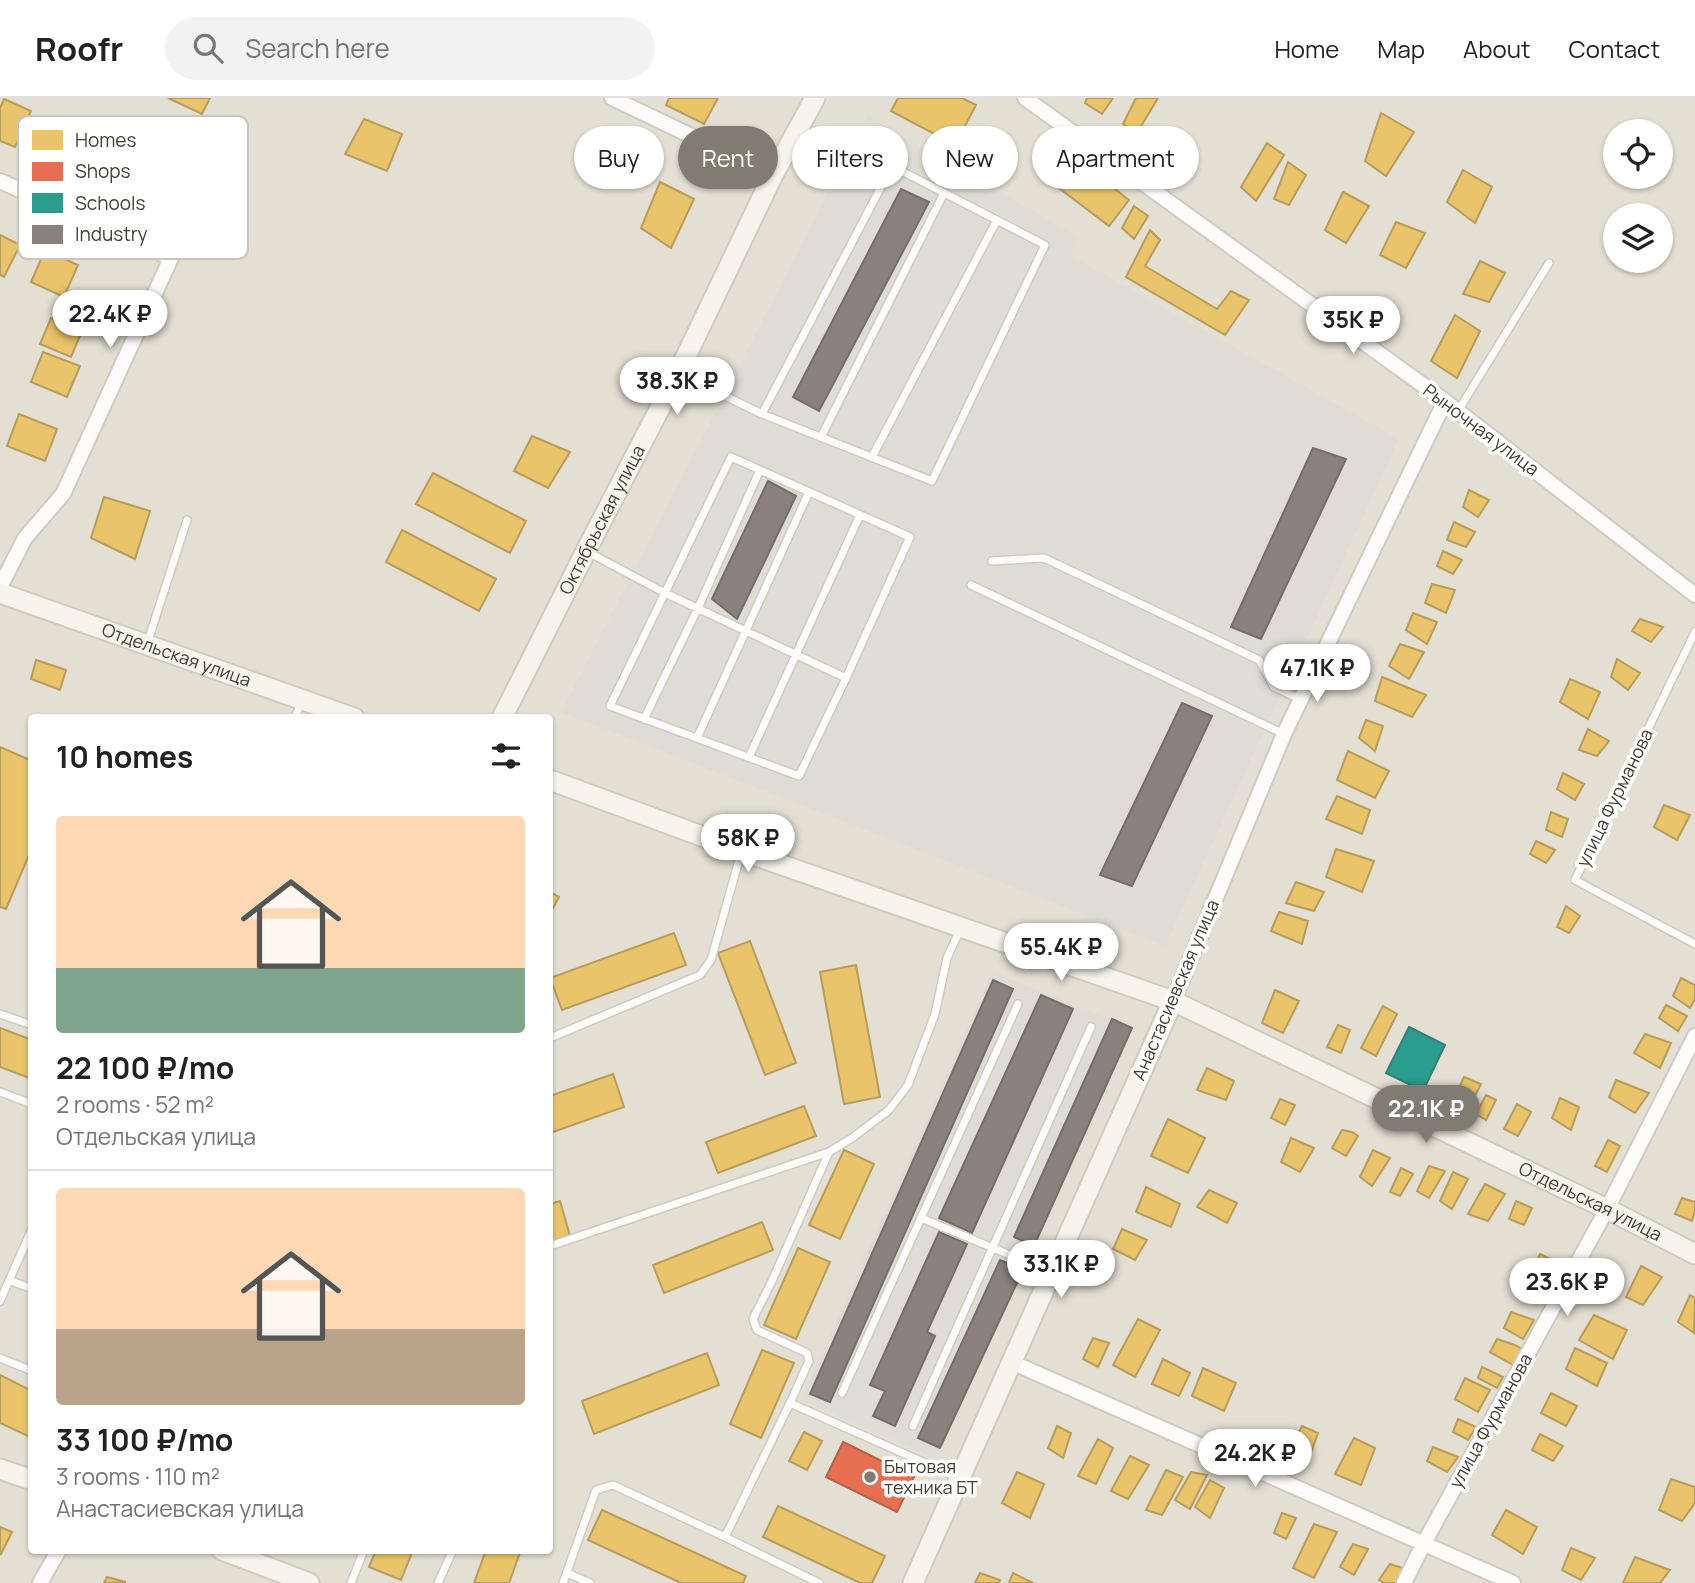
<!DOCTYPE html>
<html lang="en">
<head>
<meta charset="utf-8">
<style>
  :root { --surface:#fff; --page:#f2f2f2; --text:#222; --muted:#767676; --line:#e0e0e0; --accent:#817c72 }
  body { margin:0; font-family:Manrope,sans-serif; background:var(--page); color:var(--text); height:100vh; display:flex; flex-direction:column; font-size:26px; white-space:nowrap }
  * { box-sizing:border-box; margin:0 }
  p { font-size:23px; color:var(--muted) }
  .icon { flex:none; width:38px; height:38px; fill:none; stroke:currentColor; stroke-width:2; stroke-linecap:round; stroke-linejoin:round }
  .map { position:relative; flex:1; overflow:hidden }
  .side { position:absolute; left:28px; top:616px; width:525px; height:840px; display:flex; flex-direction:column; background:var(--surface); border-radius:7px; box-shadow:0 2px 5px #0004 }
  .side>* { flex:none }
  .banner { position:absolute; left:574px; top:28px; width:665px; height:63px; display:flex; gap:14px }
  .tools { position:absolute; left:1603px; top:21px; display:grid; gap:14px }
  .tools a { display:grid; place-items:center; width:70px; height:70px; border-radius:50%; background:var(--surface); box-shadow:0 2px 5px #0004; font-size:35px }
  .price { position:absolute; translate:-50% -60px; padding:0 16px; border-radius:24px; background:#fff; color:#222; font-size:23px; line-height:46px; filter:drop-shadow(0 2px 4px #0008) }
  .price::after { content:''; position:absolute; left:50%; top:42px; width:21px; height:16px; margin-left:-10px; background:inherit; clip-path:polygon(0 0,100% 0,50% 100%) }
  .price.current { background:var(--accent); color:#fff }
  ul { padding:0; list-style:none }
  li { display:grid; align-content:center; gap:14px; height:371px; padding:0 28px }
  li+li { border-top:2px solid var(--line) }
  li span { display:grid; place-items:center; height:217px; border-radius:7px; color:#555 }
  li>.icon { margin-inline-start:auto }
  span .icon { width:126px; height:126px; fill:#fffc; stroke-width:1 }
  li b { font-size:30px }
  h2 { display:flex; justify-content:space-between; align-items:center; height:84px; padding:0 28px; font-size:30px }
  .pill { padding:0 24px; border-radius:32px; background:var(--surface); box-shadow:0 2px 5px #0004; font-size:24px; line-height:63px }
  .pill.current { background:var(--accent); color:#fff }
  header { display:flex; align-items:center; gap:42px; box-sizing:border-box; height:98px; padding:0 35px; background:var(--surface); border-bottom:2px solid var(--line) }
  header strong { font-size:33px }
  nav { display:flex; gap:38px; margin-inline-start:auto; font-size:24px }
  .search { width:490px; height:63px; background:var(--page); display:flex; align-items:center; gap:18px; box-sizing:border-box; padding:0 24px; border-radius:38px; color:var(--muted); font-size:26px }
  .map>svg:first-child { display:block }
</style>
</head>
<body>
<header>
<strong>Roofr</strong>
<div class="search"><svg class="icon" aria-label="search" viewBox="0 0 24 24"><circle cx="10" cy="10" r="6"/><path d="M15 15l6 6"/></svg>Search here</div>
<nav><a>Home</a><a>Map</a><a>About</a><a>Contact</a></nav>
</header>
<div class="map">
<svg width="1695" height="1485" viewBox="0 0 1695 1485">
  <rect width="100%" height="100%" fill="#f0ede6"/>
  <path fill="#e4dfd3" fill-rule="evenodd" d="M0 0H1695V1485H0ZM1615 33H1661V79H1615ZM1615 117H1661V163H1615ZM32 620H550V1452H32Z"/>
  <path fill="#dfdcd5" d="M868 18 1078 139 1071 158 1399 341 1165 848 561 614Z
    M992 874 1132 930 1034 1148 935 1360 801 1302Z"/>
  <path fill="#e9c46a" stroke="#b89c5a" stroke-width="2" d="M168 0H210L202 16Z
    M669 0H718L704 26 666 7Z
    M898 0H962L976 7 955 47 891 13Z
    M1087 0H1113L1102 16 1085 5Z
    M1136 0H1158L1137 35 1123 26Z
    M4 1 31 13 15 49 0 43V10Z
    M1381 15 1414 34 1386 78 1365 63Z
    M364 21 402 36 387 73 345 56Z
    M1267 45 1284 57 1256 103 1241 89Z
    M1076 61 1129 102 1109 128 1055 87Z
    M1288 64 1306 77 1289 107 1274 101Z
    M1463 72 1492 89 1475 125 1447 104Z
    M660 84 694 101 671 150 641 130Z
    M1343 94 1369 108 1346 145 1325 132Z
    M1134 108 1148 118 1134 141 1122 130Z
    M1396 124 1425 135 1406 170 1380 157Z
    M1150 132 1160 142 1145 168 1217 211 1231 193 1249 202 1225 237 1126 179Z
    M0 137 20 147 4 179 0 177Z
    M45 152 78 167 64 199 31 184Z
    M1480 163 1505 175 1489 204 1463 196Z
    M1455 217 1480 233 1457 280 1431 263Z
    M51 220 82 233 71 259 40 246Z
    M43 254 80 268 67 299 31 284Z
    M19 316 57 331 45 363 7 348Z
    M532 338 570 354 548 390 514 373Z
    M433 375 526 423 510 455 416 406Z
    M1469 392 1489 402 1478 419 1463 409Z
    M104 399 150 413 135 461 91 440Z
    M1454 424 1475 434 1466 449 1447 442Z
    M402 432 496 481 479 513 386 464Z
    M1443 453 1462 462 1453 476 1437 468Z
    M1432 486 1455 492 1446 515 1425 505Z
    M1413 515 1437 524 1427 546 1406 532Z
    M1640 521 1663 529 1651 544 1632 533Z
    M1400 546 1424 554 1409 581 1389 568Z
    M1617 561 1640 575 1628 592 1611 579Z
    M36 562 66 572 60 592 31 581Z
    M1382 579 1426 597 1412 619 1375 603Z
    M1570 581 1600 594 1588 621 1560 604Z
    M1366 622 1383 628 1375 653 1359 640Z
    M1588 631 1609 643 1597 658 1579 652Z
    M0 649 32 663V702L29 707 32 708V750L6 811 0 809Z
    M1348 653 1389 673 1375 700 1337 682Z
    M1563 675 1584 686 1575 702 1557 691Z
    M1337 698 1370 712 1362 736 1326 721Z
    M1664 707 1690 717 1677 742 1654 729Z
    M1551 714 1568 721 1562 739 1546 732Z
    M1536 743 1555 752 1546 765 1530 756Z
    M1336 751 1374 763 1362 794 1326 779Z
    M1296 784 1324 794 1314 813 1286 805Z
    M550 794 559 799 550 816Z
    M1566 808 1580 818 1569 835 1557 829Z
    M1279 814 1308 823 1302 846 1271 833Z
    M674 835 686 867 562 912 550 880Z
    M750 843 796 965 765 977 718 855Z
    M856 867 880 999 844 1006 820 874Z
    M1681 880 1695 887V901L1690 910 1673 898Z
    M1275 892 1299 903 1283 935 1262 925Z
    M1666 907 1687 918 1678 933 1659 920Z
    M1383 908 1397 916 1376 958 1361 950Z
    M1338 927 1350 932 1341 955 1327 949Z
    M0 930 32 942V981L0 969Z
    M1645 936 1671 945 1660 970 1634 955Z
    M1207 970 1234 983 1226 1002 1197 992Z
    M613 976 624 1009 550 1035V998Z
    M1464 979 1481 986 1469 1010 1453 1002Z
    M1616 982 1649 995 1635 1015 1609 999Z
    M1486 997 1496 1002 1486 1022 1476 1016Z
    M1560 1000 1579 1009 1571 1032 1552 1020Z
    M1280 1001 1295 1007 1285 1027 1271 1020Z
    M1517 1006 1531 1014 1518 1038 1504 1031Z
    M804 1008 816 1038 718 1075 706 1044Z
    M1168 1021 1205 1040 1188 1075 1151 1058Z
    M1342 1032 1352 1034 1358 1038 1346 1058 1332 1050Z
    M1291 1040 1314 1050 1300 1074 1281 1064Z
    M1608 1042 1620 1048 1607 1074 1595 1068Z
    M844 1052 874 1066 840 1141 809 1127Z
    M1373 1052 1390 1060 1372 1088 1360 1079Z
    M1429 1068 1445 1073 1429 1100 1417 1093Z
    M1401 1070 1413 1076 1400 1098 1390 1094Z
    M1453 1074 1468 1081 1452 1111 1440 1103Z
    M1485 1086 1505 1096 1488 1123 1468 1116Z
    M1146 1089 1180 1106 1171 1129 1136 1114Z
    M1209 1092 1237 1105 1227 1125 1197 1109Z
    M1682 1100 1695 1104V1113L1692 1123 1675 1116Z
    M560 1103 570 1138 550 1144V1106Z
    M1516 1103 1532 1110 1524 1127 1509 1121Z
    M762 1124 773 1152 664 1195 653 1167Z
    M1122 1131 1147 1142 1135 1162 1113 1151Z
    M798 1150 830 1164 796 1241 764 1227Z
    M1540 1156 1562 1167 1550 1195 1527 1182Z
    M1641 1168 1662 1179 1643 1207 1626 1199Z
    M1690 1197 1695 1200 1694 1235 1678 1224Z
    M1511 1214 1534 1222 1523 1241 1504 1230Z
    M1594 1217 1627 1232 1613 1261 1579 1242Z
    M1138 1221 1160 1232 1135 1279 1113 1267Z
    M1093 1240 1109 1245 1098 1269 1083 1261Z
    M1497 1241 1515 1247 1524 1252 1513 1267 1490 1254Z
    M1575 1250 1607 1265 1597 1288 1566 1271Z
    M762 1252 794 1265 761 1340 730 1326Z
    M707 1255 719 1287 594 1336 582 1303Z
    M1163 1261 1190 1275 1179 1298 1152 1286Z
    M1482 1269 1503 1279 1497 1290 1478 1280Z
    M1203 1270 1236 1285 1224 1313 1192 1298Z
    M0 1277 32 1293V1340L0 1325Z
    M1465 1280 1490 1292 1478 1314 1455 1301Z
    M1551 1295 1577 1308 1566 1328 1541 1315Z
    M1458 1321 1476 1329 1468 1342 1453 1334Z
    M1057 1328 1071 1335 1063 1360 1048 1350Z
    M1302 1328 1318 1335 1308 1363 1289 1354Z
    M804 1334 822 1343 807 1372 789 1363Z
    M1540 1336 1563 1348 1553 1363 1532 1352Z
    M1354 1340 1375 1350 1361 1387 1335 1376Z
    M1098 1341 1113 1350 1096 1386 1078 1378Z
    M1433 1349 1458 1359 1447 1374 1427 1363Z
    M1130 1358 1149 1367 1128 1401 1111 1393Z
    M1166 1372 1183 1379 1162 1417 1146 1412Z
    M1017 1374 1044 1386 1030 1420 1002 1405Z
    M1191 1374 1207 1377 1190 1411 1175 1402Z
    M1671 1381 1695 1389V1405L1682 1423 1659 1412Z
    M1210 1382 1224 1390 1210 1420 1195 1409Z
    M778 1408 885 1458 872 1485H860L763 1439Z
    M602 1412 746 1478 743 1485H681L588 1442Z
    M1506 1412 1537 1429 1523 1456 1492 1437Z
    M1282 1415 1296 1420 1286 1441 1274 1435Z
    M1314 1426 1337 1434 1314 1480 1293 1470Z
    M0 1429 12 1434 1 1456 0 1455Z
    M1353 1446 1368 1451 1354 1477 1340 1469Z
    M1571 1450 1595 1460 1581 1482 1562 1472Z
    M376 1452H413L401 1482 369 1469Z
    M486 1452H521L509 1485H474Z
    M1635 1459 1670 1472 1660 1485H1623Z
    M1390 1466 1406 1471 1398 1485H1384L1379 1482Z
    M980 1475 1000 1482 999 1485H975Z
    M1013 1475 1033 1485H1009Z
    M107 1479 126 1484 104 1485Z"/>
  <path fill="#e76f51" stroke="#b66148" stroke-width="2" d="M843 1344 914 1379 897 1414 826 1379Z"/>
  <path fill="#2a9d8f" stroke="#328173" stroke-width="2" d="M1409 929 1445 947 1423 993 1386 975Z"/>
  <path fill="#8a817c" stroke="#756d66" stroke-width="2" d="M901 91 929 104 819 313 793 299Z
    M1313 350 1346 361 1261 541 1231 529Z
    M768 383 796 398 737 521 712 501Z
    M1182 605 1212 618 1132 788 1100 777Z
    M993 882 1013 891 830 1304 810 1296Z
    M1041 897 1073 911 972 1135 939 1120Z
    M1112 921 1132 930 1034 1148 1014 1139Z
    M939 1134 967 1146 927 1234 935 1238 895 1328 873 1318 885 1293 870 1287Z
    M1000 1162 1023 1172 940 1350 918 1340Z"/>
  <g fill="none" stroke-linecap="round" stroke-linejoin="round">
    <g stroke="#cdcbc4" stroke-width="10">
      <path id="lane" d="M678 275 762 316 932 383 1045 147 892 68 762 316
        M1458 313 1549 165
        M821 339 944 95
        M731 359 910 439 846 580 799 678 610 608Z
        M872 359 997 122
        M586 453 665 495 846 580
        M992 463 1044 460 1259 562 1274 589 1300 601
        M971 487 1284 636
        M1695 534 1575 782 1695 846
        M147 546 187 422
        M295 620 301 604
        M644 621 698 510 760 372
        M697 640 809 394
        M749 659 860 417
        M0 916 32 927
        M550 940 700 877 711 862 741 755
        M0 994 32 1006
        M921 1120 1018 906
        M550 1148 829 1054
        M9 1182 32 1191
        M0 1203 32 1131
        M0 1260 32 1273
        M842 1295 921 1120 1051 1174
        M790 1305 809 1263 807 1255 757 1232 753 1221 772 1183 829 1054 852 1040 889 1012 908 987 935 916 947 860 960 832
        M913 1328 1091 929
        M725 1439 819 1485
        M567 1475 590 1485
        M351 1485 364 1452
        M438 1485 453 1452
        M563 1485 596 1392 613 1387 725 1439 790 1305 959 1380"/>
    </g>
    <g stroke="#cdcbc4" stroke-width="18">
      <path id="street" d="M612 0 773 77
        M1025 0 1445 303 1695 497
        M0 83 171 160 63 396 25 440 0 489
        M1173 903 1284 636 1445 303
        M1011 1264 1513 1485
        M40 1485 59 1452
        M1404 1485 1423 1447 1607 1111 1695 938"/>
    </g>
    <g stroke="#cfcbbd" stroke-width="23">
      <g id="secondary">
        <path id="s1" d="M0 495 354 620"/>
        <path id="s2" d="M502 620 586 453 678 275 773 77 815 0"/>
        <path id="s3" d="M550 682 742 753 1173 903 1607 1111 1695 1156"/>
        <path d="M0 1371 32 1382"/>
        <path d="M222 1452 309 1485"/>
        <path d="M913 1485 1173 903"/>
      </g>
    </g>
    <use href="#lane" stroke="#fdfcfb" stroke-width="7"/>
    <use href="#street" stroke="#fdfcfb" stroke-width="14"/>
    <use href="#secondary" stroke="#f6f4ed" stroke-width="19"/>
  </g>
  <circle fill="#817c72" stroke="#fff" stroke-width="2.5" cx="870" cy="1379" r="7"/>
  <g text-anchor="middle" stroke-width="7" stroke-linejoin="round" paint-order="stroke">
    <g font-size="18" fill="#453f33" stroke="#fff">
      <text transform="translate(1481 332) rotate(37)" y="6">Рыночная улица</text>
      <text dy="6" stroke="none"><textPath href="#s2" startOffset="222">Октябрьская улица</textPath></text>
      <text dy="6" stroke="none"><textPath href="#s1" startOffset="187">Отдельская улица</textPath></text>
      <text transform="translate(1615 700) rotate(-64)" y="6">улица Фурманова</text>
      <text transform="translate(1176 892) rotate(-67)" y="6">Анастасиевская улица</text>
      <text dy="6" stroke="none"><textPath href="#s3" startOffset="1124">Отдельская улица</textPath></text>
      <text transform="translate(1491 1323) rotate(-61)" y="6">улица Фурманова</text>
    </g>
    <g font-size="18" fill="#453f33" stroke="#fff" text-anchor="start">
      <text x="884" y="1375">Бытовая<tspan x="884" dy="21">техника БТ</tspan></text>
    </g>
  </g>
  <rect x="18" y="18" width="230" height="143" rx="10" fill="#fff" stroke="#c7c5c2" stroke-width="2"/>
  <rect x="32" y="32" width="31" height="20" fill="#e9c46a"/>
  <rect x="32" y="64" width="31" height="19" fill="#e76f51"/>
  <rect x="32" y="95" width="31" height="20" fill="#2a9d8f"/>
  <rect x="32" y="127" width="31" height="19" fill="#8a817c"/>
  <g font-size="19" fill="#453f33">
    <text x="75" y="49">Homes</text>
    <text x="75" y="80">Shops</text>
    <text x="75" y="112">Schools</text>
    <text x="75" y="143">Industry</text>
  </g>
</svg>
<div class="tools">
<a><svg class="icon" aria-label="locate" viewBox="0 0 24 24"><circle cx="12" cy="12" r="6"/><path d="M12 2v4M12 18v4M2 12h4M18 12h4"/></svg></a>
<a><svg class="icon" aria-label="layers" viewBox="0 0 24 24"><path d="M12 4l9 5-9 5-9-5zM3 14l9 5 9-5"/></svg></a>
</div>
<b class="price" style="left:110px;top:252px">22.4K ₽</b>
<b class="price" style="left:1353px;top:258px">35K ₽</b>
<b class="price" style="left:677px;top:319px">38.3K ₽</b>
<b class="price" style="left:1317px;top:606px">47.1K ₽</b>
<b class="price" style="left:748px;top:776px">58K ₽</b>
<b class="price" style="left:1061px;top:885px">55.4K ₽</b>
<b class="price current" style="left:1426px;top:1047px">22.1K ₽</b>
<b class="price" style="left:1061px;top:1202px">33.1K ₽</b>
<b class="price" style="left:1567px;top:1220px">23.6K ₽</b>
<b class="price" style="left:1255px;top:1391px">24.2K ₽</b>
<div class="banner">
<a class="pill">Buy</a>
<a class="pill current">Rent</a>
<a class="pill">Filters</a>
<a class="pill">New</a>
<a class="pill">Apartment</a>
</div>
<section class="side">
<h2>10 homes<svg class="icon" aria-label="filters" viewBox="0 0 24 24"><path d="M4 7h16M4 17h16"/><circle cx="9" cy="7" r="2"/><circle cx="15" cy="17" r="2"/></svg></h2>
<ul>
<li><span style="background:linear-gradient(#ffd9b3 70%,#7fa58c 0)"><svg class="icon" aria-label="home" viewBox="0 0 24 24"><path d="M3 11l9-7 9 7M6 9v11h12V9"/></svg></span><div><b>22 100 ₽/mo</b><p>2 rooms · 52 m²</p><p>Отдельская улица</p></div></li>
<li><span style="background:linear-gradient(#ffd9b3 65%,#b9a48a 0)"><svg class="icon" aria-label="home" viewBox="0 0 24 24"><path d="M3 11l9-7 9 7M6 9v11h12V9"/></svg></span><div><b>33 100 ₽/mo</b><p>3 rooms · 110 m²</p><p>Анастасиевская улица</p></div></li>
</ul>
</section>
</div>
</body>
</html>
